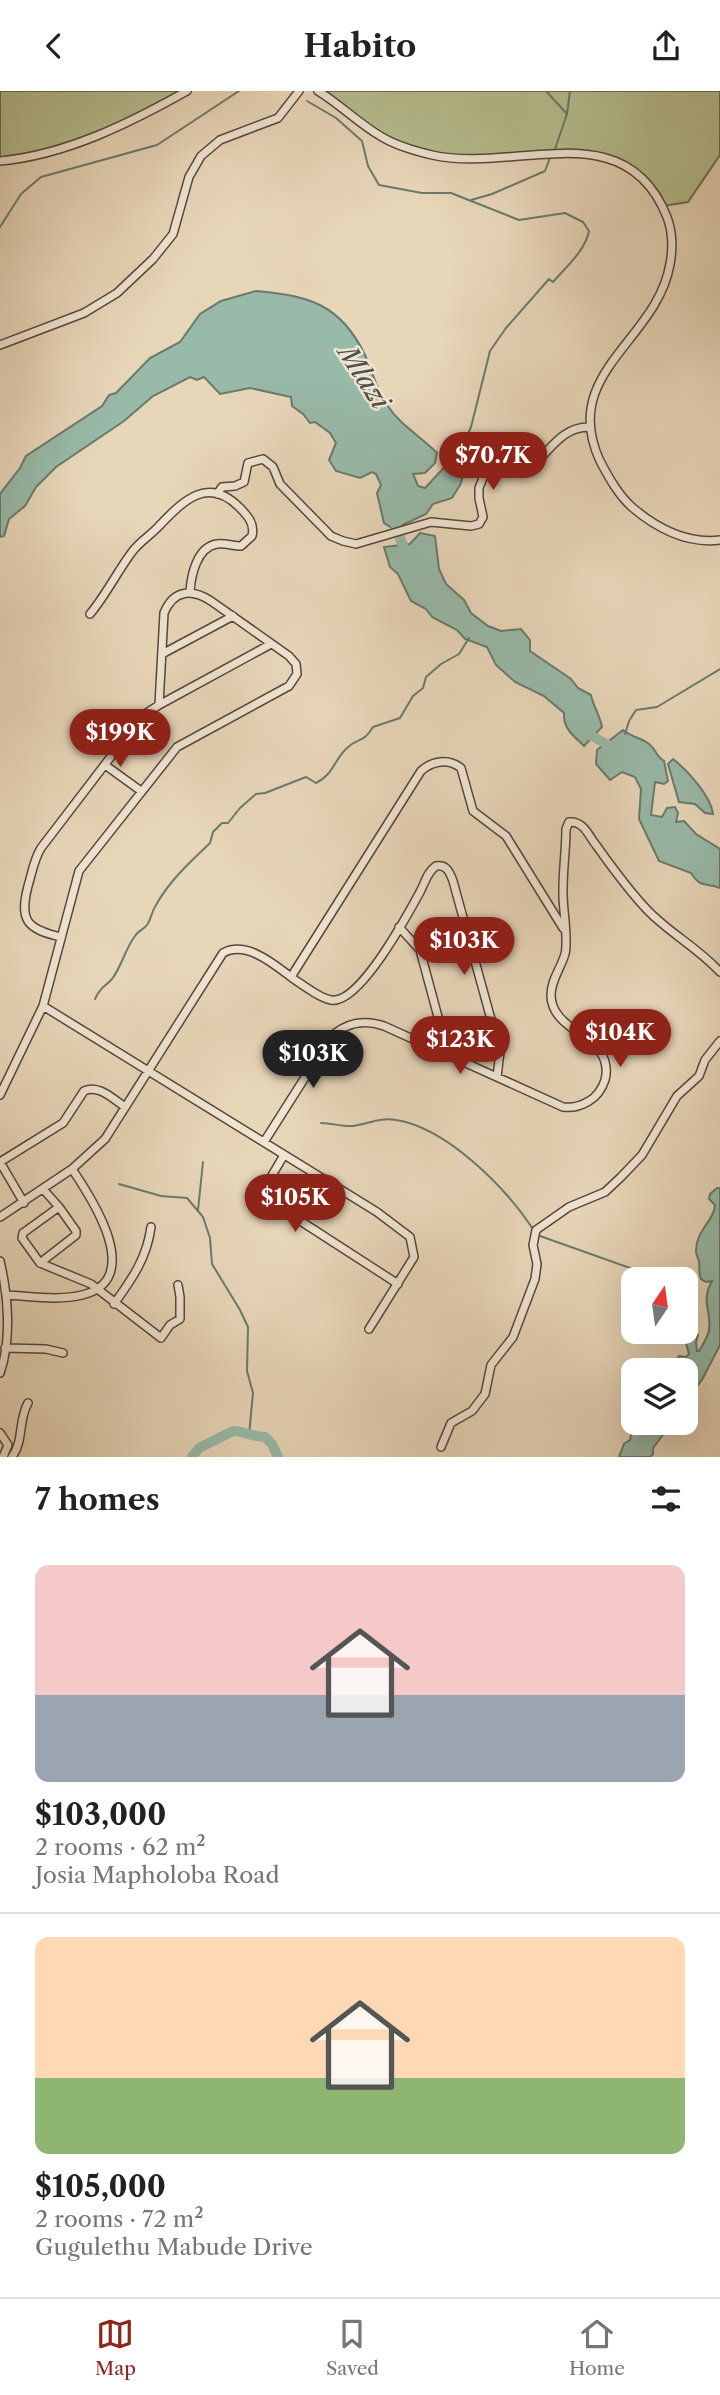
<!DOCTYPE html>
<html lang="en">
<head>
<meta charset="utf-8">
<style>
  :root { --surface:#fff; --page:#f6f6f6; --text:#222; --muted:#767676; --line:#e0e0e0; --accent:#8f2418 }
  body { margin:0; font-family:"Libre Caslon Text",serif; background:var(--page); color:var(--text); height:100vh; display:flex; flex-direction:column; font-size:26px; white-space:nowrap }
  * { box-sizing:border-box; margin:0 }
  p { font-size:23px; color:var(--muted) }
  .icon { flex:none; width:38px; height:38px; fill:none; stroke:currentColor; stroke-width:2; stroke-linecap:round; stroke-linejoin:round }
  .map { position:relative; height:1366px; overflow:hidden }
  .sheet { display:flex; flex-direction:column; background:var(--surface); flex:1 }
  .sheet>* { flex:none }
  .needle { width:46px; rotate:13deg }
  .controls { position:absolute; left:621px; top:1176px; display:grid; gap:14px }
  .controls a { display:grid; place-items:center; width:77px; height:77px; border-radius:14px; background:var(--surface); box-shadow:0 7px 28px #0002; font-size:35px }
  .price { position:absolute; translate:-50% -60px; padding:0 16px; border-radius:24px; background:var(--accent); color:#fff; font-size:23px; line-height:46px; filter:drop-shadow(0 2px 4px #0008) }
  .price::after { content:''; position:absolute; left:50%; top:42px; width:21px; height:16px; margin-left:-10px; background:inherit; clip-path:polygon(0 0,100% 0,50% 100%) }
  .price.selected { background:#222; color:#fff }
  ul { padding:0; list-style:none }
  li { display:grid; align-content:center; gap:14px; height:371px; padding:0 35px }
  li+li { border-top:2px solid var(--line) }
  li span { display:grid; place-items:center; height:217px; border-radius:14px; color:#555 }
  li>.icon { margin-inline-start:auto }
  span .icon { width:126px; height:126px; fill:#fffc; stroke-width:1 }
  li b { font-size:30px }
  h2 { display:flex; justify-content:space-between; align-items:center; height:84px; padding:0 35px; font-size:30px }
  header { display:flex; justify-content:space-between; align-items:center; height:91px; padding:0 35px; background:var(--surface); font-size:32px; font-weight:700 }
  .tabs { display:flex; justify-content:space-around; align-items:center; height:98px; border-top:2px solid var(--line); background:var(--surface); font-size:19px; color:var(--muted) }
  .tabs a { display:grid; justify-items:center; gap:4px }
  .tabs .selected { color:var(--accent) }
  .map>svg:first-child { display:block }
</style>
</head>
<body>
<header><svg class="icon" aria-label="back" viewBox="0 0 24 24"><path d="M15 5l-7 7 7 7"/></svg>Habito<svg class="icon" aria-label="share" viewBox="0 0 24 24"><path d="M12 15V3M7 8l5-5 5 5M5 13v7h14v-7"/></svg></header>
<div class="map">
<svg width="720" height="1366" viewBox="0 0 720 1366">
  <rect width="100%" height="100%" fill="#e8d6b9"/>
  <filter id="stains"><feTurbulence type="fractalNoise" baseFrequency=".00286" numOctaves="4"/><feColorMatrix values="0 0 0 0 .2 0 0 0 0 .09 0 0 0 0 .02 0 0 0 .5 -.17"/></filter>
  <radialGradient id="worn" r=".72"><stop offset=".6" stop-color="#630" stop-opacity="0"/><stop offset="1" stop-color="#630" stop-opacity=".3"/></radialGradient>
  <path fill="#b6be8f" stroke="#6c6c50" stroke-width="2" d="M0 0H185L114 37 40 61 0 68Z
    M320 0H720V64L688 111 663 115 654 100 607 65 452 67 392 51Z"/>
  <path fill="#98baa9" stroke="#697a6c" stroke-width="2" d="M256 200C309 204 341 214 365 264 372 280 377 299 387 314 400 334 420 345 437 362L435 372 425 382 413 383 418 395 425 397 466 353 464 382 460 394 452 407 433 413 426 423 394 438 384 432 377 402 381 394 376 383 372 381 360 387 336 380 329 369 336 352 330 342 315 331 310 332 303 323 292 315 291 306 250 297 220 303 204 286 197 289 190 286 153 305 124 330 56 376 36 396 25 415 9 428 4 445 0 446V403L20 377 26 365 102 315 109 304 116 302 150 267 180 251 200 223 221 210Z
    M420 442 435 445 439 478 446 493 464 509 471 522 488 535 501 540 521 538 530 549V560L571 588 578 597 591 604C593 615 600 624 602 636L584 655C573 644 563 638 564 622L544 605 515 591 496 574 487 556 465 548 457 539 432 526 426 518 411 510 398 483 390 476 384 456 410 453Z
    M623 639C633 647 642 647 649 653 656 658 656 666 664 670L668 690 664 693 655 691 651 724 662 726 667 717 675 716 678 722 676 731 684 730 696 743 720 758V797C706 791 701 798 691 782L659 770 639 728 641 698 635 686 622 681 610 689 596 673 597 659Z
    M673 668C687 679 711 705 713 723L705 722 695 713 679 711 668 673Z
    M717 1097H720V1254L703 1287 686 1311V1279H674L675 1271 679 1265 686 1266 689 1263 684 1245 688 1239H693L698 1244 696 1251 697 1260H699C703 1253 708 1246 709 1239 712 1220 700 1211 712 1190L706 1191 701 1188C698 1181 700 1178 699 1171 699 1168 696 1164 696 1161 695 1140 715 1129 715 1114L709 1108 710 1103Z
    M645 1332H672L653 1357V1363L650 1366H619L624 1353 630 1349C631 1339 636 1335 645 1332Z"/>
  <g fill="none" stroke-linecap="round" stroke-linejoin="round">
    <path stroke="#697a6c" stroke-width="2" d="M546 0 567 23 555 58
      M307 10 336 27 362 50 368 75 379 94 422 102H451L519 129 565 122 583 131 589 140C585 160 566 176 553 191L549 188 506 237 490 260 471 336 461 359
      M567 23 570 0
      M471 109 492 103 545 80 550 67
      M0 136 21 103 41 86 157 54 239 0
      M625 643 629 630 636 619 657 616 720 578
      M95 908C101 895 104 897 112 888 122 875 125 858 135 845 138 840 144 838 147 834 151 828 152 820 156 814 170 789 190 771 210 752L213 741 222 732H228L240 717 256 703 265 702 306 686 316 692C333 684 334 669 347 657 358 646 363 653 373 636L400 627 413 605 423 597 426 586 441 573 459 563 469 547
      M321 1032C332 1032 343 1036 353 1035 368 1033 380 1026 396 1029 447 1037 505 1096 533 1138
      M119 1093 161 1105 187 1107 203 1126 210 1147 212 1173 240 1219 248 1236 247 1280 253 1302 249 1344
      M198 1119 203 1071
      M540 1145 661 1188
      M686 1227 690 1239"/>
    <path stroke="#98baa9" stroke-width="10" d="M395 432 406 464
      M587 637 592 645 617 659
      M192 1366 199 1357 233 1340C244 1340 253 1346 265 1346L272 1353 278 1366"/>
    <g stroke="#54483a" stroke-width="10">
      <path id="minor" d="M318 0C341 14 359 33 382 46 397 55 415 60 432 64 515 83 625 20 667 126 673 142 673 157 670 173 657 250 559 282 600 370 609 387 619 405 633 417 658 438 687 453 720 449
        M0 70C66 64 130 32 187 0
        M0 254 84 222 117 202 153 168 173 143 189 86 201 65 220 49 278 27 299 0
        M217 403 222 396 235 395 244 391 248 372 263 368 273 376 280 393 331 445 343 450 356 453 431 431 471 435 479 433 483 426 479 407V397L487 377C499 371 511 383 524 381 548 366 558 336 589 336
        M90 523C106 504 117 481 132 461 139 451 151 444 159 435 183 410 208 384 240 417 248 425 255 433 252 445L241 455C234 455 225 452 217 453 197 456 191 484 190 501
        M162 563 233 525
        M105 674 141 700
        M399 836 420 859 441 937 436 958
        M61 846C27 838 19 830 28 795 32 782 34 768 41 757L142 625 159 614 271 553
        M291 886 421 680C432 670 448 667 461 677L473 720 506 745 563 837
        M43 915 377 1121 410 1146 414 1166 369 1238
        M0 1004 43 915 79 780 177 656 289 595 297 583 296 573 289 565 211 510C192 498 174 498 164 522L159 614
        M264 1051 330 947C345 932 364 928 384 935L563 1016C571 1017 581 1015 589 1010 596 1006 602 998 605 989 616 945 551 943 551 904 551 889 561 877 565 863 569 847 562 816 563 798 563 778 566 758 566 738L569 731C584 730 588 744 596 754 611 775 638 813 658 829 678 847 701 860 720 881
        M284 1064 264 1098 268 1109 398 1193
        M43 1098 59 1116 23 1142 22 1147 40 1172 91 1193 161 1247 170 1234 180 1228V1206L178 1194
        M24 1112 0 1071 63 1032 84 1000C99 993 113 1008 125 1016
        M0 1126 72 1078 105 1048 223 862C248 848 278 877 298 891 308 897 319 907 331 909 359 914 407 825 420 801 425 792 427 781 436 775 447 773 450 782 453 790L500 961 497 986
        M0 1170C8 1204 12 1248 0 1282
        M40 1172 76 1144V1140L59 1116
        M6 1204C29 1205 59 1210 82 1204 145 1189 93 1109 72 1078
        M114 1213C132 1188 147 1167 151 1136
        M5 1257 46 1258 63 1262
        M0 1342 8 1354 3 1366
        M441 1356 451 1332 472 1320 485 1303 491 1274 513 1246 535 1188 537 1173 533 1154 536 1139 569 1116 605 1101 621 1086 642 1064 677 1005 699 985 705 969 720 950
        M12 1366C24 1350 18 1329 28 1312"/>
    </g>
    <use href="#minor" stroke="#f0e4d2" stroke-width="7"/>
  </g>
  <g text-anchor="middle" stroke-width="5" stroke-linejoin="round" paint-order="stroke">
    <g font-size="26" font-style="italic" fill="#4b5146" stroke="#f0e4d2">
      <text transform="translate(364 286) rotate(57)" y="9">Mlazi</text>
    </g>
  </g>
  <rect width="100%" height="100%" filter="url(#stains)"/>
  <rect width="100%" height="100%" fill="url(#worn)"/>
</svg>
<div class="controls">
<a><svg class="needle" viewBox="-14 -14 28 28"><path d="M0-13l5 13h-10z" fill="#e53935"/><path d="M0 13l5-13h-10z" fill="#767676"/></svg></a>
<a><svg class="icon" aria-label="layers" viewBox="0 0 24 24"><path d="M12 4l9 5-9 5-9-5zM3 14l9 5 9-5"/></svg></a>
</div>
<b class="price" style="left:493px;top:401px">$70.7K</b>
<b class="price" style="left:120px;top:678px">$199K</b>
<b class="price" style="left:464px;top:886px">$103K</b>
<b class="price" style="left:620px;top:978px">$104K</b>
<b class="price" style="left:460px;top:985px">$123K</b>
<b class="price selected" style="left:313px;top:999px">$103K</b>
<b class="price" style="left:295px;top:1143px">$105K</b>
</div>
<section class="sheet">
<h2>7 homes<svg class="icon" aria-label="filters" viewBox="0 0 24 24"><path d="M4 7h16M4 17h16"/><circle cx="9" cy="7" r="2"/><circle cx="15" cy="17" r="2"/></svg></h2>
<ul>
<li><span style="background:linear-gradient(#f6c9c9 60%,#9aa5b1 0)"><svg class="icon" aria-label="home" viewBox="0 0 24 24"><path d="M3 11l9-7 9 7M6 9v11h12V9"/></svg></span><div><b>$103,000</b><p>2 rooms · 62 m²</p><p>Josia Mapholoba Road</p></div></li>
<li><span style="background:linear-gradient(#ffd9b3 65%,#8fb573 0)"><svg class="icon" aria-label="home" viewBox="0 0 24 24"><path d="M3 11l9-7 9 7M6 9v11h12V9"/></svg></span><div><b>$105,000</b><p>2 rooms · 72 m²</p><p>Gugulethu Mabude Drive</p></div></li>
</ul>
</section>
<nav class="tabs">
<a class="selected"><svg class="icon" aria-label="map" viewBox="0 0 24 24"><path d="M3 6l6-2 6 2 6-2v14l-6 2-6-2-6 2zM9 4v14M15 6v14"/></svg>Map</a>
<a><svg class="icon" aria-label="saved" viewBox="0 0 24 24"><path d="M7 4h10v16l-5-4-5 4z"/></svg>Saved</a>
<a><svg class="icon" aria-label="home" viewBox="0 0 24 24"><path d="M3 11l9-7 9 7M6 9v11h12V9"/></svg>Home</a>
</nav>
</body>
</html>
